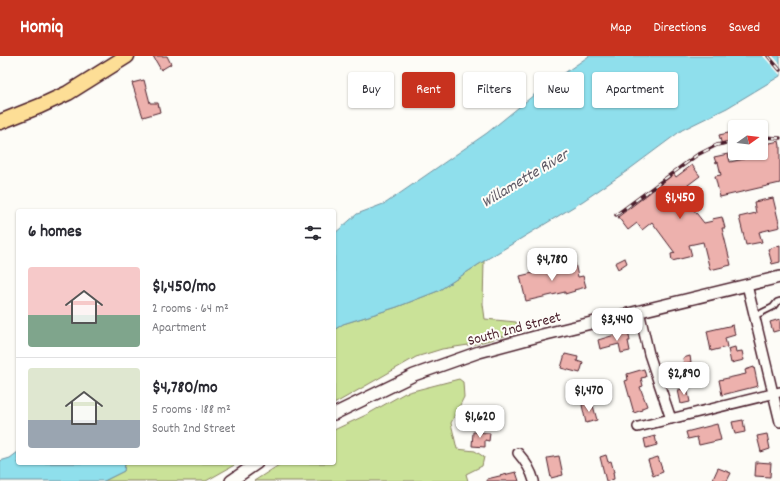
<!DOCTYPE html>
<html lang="en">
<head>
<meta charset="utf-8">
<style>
  :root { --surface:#fff; --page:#f2f2f3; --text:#2b2b33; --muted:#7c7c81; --line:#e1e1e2; --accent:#c8321e }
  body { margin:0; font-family:Dekko,sans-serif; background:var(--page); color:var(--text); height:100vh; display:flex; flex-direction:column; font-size:15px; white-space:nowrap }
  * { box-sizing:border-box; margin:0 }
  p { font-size:13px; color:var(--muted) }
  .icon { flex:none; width:22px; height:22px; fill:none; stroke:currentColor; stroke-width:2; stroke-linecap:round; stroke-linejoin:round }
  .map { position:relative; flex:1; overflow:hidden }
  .sheet { position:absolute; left:16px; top:153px; width:320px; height:256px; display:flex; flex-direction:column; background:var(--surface); border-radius:4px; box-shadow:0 1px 3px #0004 }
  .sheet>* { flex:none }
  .guide { position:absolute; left:348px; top:16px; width:372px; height:36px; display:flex; gap:8px }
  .needle { width:26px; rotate:76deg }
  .fabs { position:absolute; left:728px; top:64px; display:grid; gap:8px }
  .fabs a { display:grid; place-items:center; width:40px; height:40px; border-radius:4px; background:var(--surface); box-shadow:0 1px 3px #0004; font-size:20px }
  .price { position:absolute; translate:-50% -34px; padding:0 9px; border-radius:8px; background:#fff; color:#222; font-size:13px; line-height:26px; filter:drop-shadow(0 1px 2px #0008) }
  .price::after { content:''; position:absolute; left:50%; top:24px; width:12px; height:9px; margin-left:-6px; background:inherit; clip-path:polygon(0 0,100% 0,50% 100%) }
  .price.current { background:var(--accent); color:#fff }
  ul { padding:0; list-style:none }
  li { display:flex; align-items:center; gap:12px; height:100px; padding:0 12px }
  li+li { border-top:1px solid var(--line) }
  li span { display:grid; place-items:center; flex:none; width:112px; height:80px; border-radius:4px; color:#555 }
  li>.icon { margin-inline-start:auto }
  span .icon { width:48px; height:48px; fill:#fffc; stroke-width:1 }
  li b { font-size:17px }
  h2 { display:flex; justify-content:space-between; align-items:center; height:48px; padding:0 12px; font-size:17px }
  .chip { padding:0 14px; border-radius:4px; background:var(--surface); box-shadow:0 1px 3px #0004; font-size:14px; line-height:36px }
  .chip.current { background:var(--accent); color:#fff }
  header { display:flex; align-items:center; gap:24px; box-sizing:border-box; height:56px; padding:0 20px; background:var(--accent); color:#fff }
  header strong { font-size:19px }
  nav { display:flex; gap:22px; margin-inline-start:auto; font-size:14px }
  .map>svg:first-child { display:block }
</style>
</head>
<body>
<header>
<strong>Homiq</strong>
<nav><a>Map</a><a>Directions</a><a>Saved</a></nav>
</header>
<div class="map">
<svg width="780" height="425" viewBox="0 0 780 425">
  <rect width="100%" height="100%" fill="#fdfcf7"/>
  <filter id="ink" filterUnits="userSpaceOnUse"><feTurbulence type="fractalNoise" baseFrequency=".025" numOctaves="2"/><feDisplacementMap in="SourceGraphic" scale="8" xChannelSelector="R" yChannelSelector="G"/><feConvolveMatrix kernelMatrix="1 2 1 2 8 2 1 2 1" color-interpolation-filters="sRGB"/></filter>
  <g filter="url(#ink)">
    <path fill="#cae298" stroke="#8a8062" d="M484 205 483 248 485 263 516 266 519 276 475 288 442 293 416 301 334 348V274L343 268 397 251 438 235Z
      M459 323 463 326 464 341 451 367 457 393 475 395 484 401 482 410 466 418 468 425H254L282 407H334V374L366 359 405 337Z
      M123 407H238L206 425H104L124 415 125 408Z"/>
    <path fill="#8fdfec" stroke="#73929f" d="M589 0H780V20L727 52 682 74 627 115 583 145 484 205 438 235 397 251 343 268 334 274V178L357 158 386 147 487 77 540 34Z
      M18 396V407H125L124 415 104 425H0V405L10 402Z"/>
    <path fill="#fdfcf7" d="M763 0H773L780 8V19Z"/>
    <path fill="#edb1ad" stroke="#4a1f2b" d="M153 0H167L171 8 161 14Z
      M144 24 150 47H158L160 56 143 61 132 27Z
      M733 76 735 86 722 89 719 79Z
      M779 85 780 90V127L720 141 715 120 721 119 718 106 716 107 714 101 728 98 730 106 744 103 743 97H761V89Z
      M692 109 700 120 684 132 694 146 690 149 704 167 713 165 712 163 722 161 725 172H722L731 209 710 214 703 186 689 189 692 200 672 205 671 198 675 197 652 166 642 174 637 167 628 174 618 161 674 118 676 121Z
      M773 142 780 171 759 176 762 186 746 189 739 161 756 157 754 146Z
      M780 189V206L772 208 768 193Z
      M625 202 627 207 618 213 615 207Z
      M575 207 578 221 583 220 586 231 574 234 575 235 565 238V236L526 245 520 220Z
      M780 263V274L773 276 770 266Z
      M733 269 735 279 725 282 727 291 711 295 707 275Z
      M628 275 630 285H628L630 295 621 297 619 288 600 293 598 284Z
      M735 291 736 296 742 295 744 304 731 307 728 293Z
      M565 298 578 301 577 305 583 307 580 317 561 312Z
      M690 300 691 306 684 308 683 302Z
      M684 309 686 318 673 320 671 311Z
      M754 311 758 330 722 339 719 324 746 318 745 314Z
      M644 313 646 321 641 322 643 330 640 331 647 350 642 352V354L634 357 625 325 628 324 627 318Z
      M687 332 690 346 681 348 678 334Z
      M592 346 597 364 586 367 582 349Z
      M743 364 745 376 735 378 732 366Z
      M717 368 721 384 699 389 697 381 688 383 686 376Z
      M473 376 490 377 489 385 485 384V391L472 390Z
      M767 378 770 393 761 396 757 380Z
      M655 380 657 389 646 392 644 383Z
      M606 399 608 406 611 405 614 416H613L614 423 608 425H606L600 401Z
      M559 400 563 419 551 422 547 402Z
      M658 401 663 416 653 420 648 404Z
      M756 406 771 407 770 421 755 420Z
      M718 412 731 417 727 425H717L713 423Z
      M516 416 519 425H487V423Z"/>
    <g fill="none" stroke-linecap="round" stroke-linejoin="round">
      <g stroke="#4a1f2b" stroke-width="8">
        <path id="service" d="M755 260 773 251 777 246 780 245"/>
      </g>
      <g stroke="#4a1f2b" stroke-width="12">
        <path id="minor" d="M747 229 780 366
          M639 255 649 298 671 363
          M638 371 780 336
          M518 397C526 406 531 414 534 425"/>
      </g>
      <g stroke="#4a1f2b" stroke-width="14">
        <path id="tertiary" d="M334 358 414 319 479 296 546 278 780 221
          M231 425 257 407"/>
      </g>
      <g stroke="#4a1f2b" stroke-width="17">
        <path id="primary" d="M0 66 40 50 68 37 127 0"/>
      </g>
      <use href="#service" stroke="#fdfcf7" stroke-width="4.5"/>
      <use href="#minor" stroke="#fdfcf7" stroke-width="9"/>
      <use href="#tertiary" stroke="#fdfcf7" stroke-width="11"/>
      <use href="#primary" stroke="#fdde96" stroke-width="14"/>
      <g stroke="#4a1f2b" stroke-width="3.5">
        <path id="rail" d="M768 0 780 14
          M761 81 780 82
          M616 159 697 99 717 89 735 85"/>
      </g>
      <use href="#rail" stroke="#fdfcf7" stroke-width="2" stroke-dasharray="6" stroke-linecap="butt"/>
    </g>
  </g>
  <g text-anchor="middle" stroke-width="4" stroke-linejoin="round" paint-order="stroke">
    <g font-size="15" fill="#4a1f2b" stroke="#fdfcf7">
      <text transform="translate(514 272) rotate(-15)" y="5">South 2nd Street</text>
    </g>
    <g font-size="16" font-style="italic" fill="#5f5965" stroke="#fdfcf7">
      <text transform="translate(524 121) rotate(-31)" y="6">Willamette River</text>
    </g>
  </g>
</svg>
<div class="fabs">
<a><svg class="needle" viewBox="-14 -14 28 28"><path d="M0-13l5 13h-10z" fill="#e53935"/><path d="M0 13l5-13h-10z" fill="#7c7c81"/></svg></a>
</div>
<b class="price current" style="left:680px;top:164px">$1,450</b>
<b class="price" style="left:552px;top:226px">$4,780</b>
<b class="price" style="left:617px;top:286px">$3,440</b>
<b class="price" style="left:684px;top:340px">$2,890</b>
<b class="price" style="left:589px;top:357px">$1,470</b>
<b class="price" style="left:480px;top:383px">$1,620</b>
<div class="guide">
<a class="chip">Buy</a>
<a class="chip current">Rent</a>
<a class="chip">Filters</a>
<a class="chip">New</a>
<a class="chip">Apartment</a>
</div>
<section class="sheet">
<h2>6 homes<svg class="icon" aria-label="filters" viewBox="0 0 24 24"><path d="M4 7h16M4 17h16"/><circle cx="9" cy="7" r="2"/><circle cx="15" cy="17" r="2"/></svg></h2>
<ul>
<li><span style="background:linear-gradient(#f6c9c9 60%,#7fa58c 0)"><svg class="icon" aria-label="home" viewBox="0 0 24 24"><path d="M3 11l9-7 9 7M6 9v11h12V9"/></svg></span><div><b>$1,450/mo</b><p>2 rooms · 64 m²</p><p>Apartment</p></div></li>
<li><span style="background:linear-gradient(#dfe7d0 65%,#9aa5b1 0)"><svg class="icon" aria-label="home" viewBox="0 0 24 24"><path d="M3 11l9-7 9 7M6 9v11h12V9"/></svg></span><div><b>$4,780/mo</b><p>5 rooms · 188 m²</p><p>South 2nd Street</p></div></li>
</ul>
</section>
</div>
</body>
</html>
